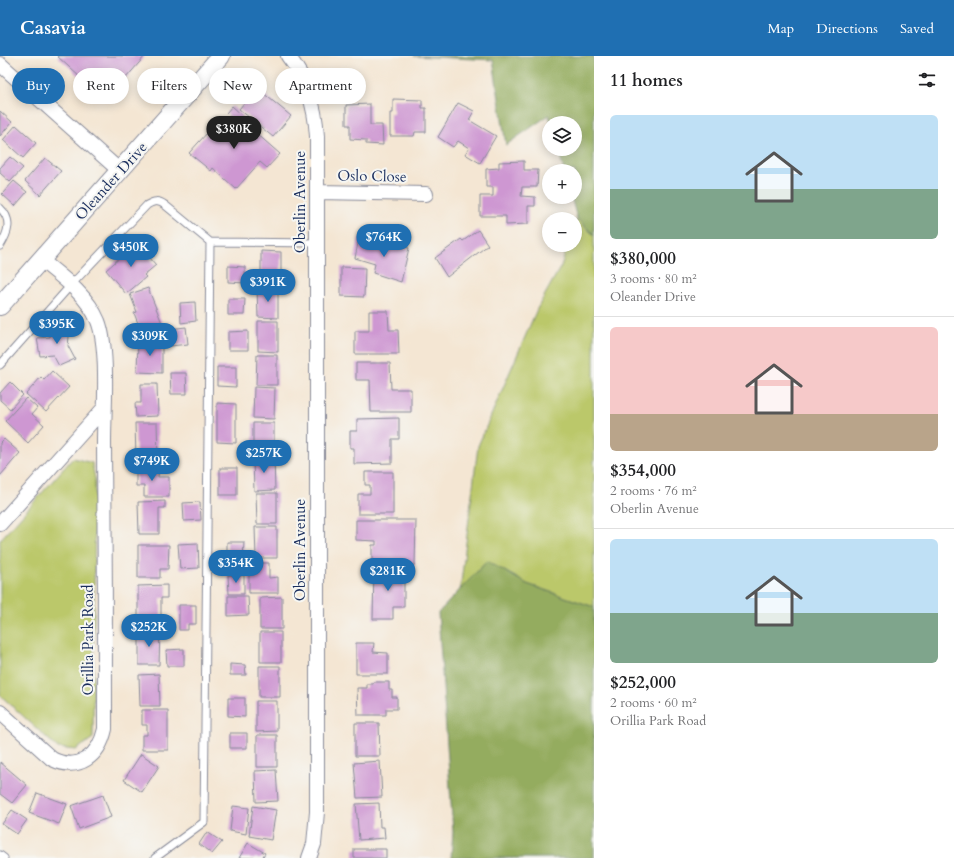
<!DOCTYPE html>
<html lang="en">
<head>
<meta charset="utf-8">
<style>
  :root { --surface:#fff; --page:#f6f6f6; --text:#202124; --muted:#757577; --line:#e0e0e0; --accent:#1f6fb2 }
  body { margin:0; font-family:Cardo,serif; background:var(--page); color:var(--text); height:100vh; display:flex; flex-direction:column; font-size:15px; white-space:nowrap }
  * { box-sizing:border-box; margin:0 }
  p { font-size:13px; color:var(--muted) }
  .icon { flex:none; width:22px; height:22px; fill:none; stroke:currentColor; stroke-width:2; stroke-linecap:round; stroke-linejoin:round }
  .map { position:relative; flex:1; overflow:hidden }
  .details { display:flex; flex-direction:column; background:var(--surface); width:360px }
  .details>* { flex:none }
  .hud { position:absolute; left:12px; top:12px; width:380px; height:36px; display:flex; gap:8px }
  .fabs { position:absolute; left:542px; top:60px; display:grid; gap:8px }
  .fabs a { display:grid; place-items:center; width:40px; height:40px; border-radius:50%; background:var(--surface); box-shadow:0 2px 10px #0003; font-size:20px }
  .price { position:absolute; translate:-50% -34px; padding:0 9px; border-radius:14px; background:var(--accent); color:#fff; font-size:13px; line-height:26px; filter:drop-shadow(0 1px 2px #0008) }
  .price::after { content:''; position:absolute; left:50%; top:24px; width:12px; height:9px; margin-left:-6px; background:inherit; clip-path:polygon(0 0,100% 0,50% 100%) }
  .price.current { background:#222; color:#fff }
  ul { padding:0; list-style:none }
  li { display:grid; align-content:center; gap:8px; height:212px; padding:0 16px }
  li+li { border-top:1px solid var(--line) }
  li span { display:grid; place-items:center; height:124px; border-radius:6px; color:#555 }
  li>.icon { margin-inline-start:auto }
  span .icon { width:72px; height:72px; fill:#fffc; stroke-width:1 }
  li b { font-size:17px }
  h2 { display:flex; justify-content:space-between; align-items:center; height:48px; padding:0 16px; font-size:17px }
  .chip { padding:0 14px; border-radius:18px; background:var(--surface); box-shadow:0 2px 10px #0003; font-size:14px; line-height:36px }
  .chip.current { background:var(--accent); color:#fff }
  header { display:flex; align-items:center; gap:24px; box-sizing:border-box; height:56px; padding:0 20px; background:var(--accent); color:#fff }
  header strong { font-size:19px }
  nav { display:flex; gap:22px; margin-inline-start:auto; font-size:14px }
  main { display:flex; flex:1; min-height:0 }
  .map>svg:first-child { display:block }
</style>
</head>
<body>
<header>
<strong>Casavia</strong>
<nav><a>Map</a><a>Directions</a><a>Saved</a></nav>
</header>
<main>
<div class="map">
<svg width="594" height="802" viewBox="0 0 594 802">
  <rect width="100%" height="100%" fill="#f6f6f2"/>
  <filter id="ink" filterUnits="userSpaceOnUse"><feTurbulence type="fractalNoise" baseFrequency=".025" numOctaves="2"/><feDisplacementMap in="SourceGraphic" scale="8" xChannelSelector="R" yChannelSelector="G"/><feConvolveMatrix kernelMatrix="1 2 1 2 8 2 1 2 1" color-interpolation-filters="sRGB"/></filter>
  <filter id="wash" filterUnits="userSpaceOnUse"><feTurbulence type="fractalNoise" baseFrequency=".012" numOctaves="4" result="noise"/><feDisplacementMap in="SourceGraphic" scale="16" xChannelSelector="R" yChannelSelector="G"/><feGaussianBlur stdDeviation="0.9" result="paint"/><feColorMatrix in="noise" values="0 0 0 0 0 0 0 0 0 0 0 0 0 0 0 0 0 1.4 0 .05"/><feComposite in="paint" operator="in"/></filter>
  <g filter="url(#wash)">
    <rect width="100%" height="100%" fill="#f4e6d3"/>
    <path fill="#bbc86a" stroke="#6b7c64" d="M577 163 594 179V551L527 528 487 505 460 535 478 390 537 253 561 210 568 189H575V169Z
      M73 402 92 407 95 422 93 682 76 694 58 692 0 639V484Z"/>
    <path fill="#94ac5e" stroke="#586e5e" d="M414 0H594V179L577 163 571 141H575V115H564L558 93H575V67H551L549 59 506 89 493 4Z
      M487 505 527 528 594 551V802H451L453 776 438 557Z"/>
    <g id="blocks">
      <path fill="#ce97d2" d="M57 0H145L106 45Z
        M257 32 291 60 273 81 239 53Z
        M393 43 422 44V52H426V76H415L414 80H390V57H393Z
        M458 47 474 55 469 64 496 80 480 107 465 98 469 92 458 85 453 91 438 81Z
        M370 48V69H382L383 89 366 88V84L350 83V69H346V49Z
        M232 50 243 60 240 63 280 98 267 112 260 106 236 133 213 112 211 115 189 97 208 76 214 81 231 62 226 57Z
        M0 55 12 66 0 80Z
        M16 69 36 87 23 102 3 84Z
        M10 101 23 112 10 126 0 117V112Z
        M45 102 61 115 40 139 25 125Z
        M524 105V114H538L537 131H522L521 140 535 141V150H528V168L506 169V160H480V140H493V131H486V113L499 112V106Z
        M14 125 27 136 15 150 2 138Z
        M478 174 488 189 447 221 435 202 461 183 463 185Z
        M359 182 377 187V183L409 192 401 226 373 217 375 208 355 202Z
        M137 187 156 209 144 219 146 221 126 238 106 214Z
        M261 195 281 196V228H261Z
        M228 210 245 211V227L228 226Z
        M341 211 365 212 364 241 341 240Z
        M148 232 162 267 141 275 134 257 137 256 130 238Z
        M257 232H278V262L258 261Z
        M228 243H245L244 259H228Z
        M195 246 196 265 181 267 180 247Z
        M369 255H388L389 274H398L399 298H355V275H369Z
        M258 265H278V296L258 295Z
        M52 269 70 272 68 290 75 303 59 310 53 299 40 300 37 282 50 281Z
        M186 271 188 288 171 290 169 273Z
        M248 275V294H228V276Z
        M138 285H162V317L137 316Z
        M257 299H277V329H256Z
        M356 307H390L391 333H411V356H371L370 324H356Z
        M217 311H236V331L217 330Z
        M52 315 69 331 46 356 26 338 41 321 44 324Z
        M170 317H186L187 338H171Z
        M10 326 23 339 10 353 0 344V337Z
        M141 328H157L158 360 136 361 135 347H141Z
        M254 331 275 332 274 363 253 362Z
        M26 342 37 352 32 358 44 369 28 387 5 365Z
        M217 347 236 348V387L217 386Z
        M399 362V383H392V407L354 408V392H350V375H357V363Z
        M135 367H157L158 402H136Z
        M253 367H274V398L253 399Z
        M4 383 20 397 0 420V387Z
        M274 401 275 434 254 435 253 402Z
        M136 411H159L158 421H169V441H144V430H136Z
        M220 412H237V439H220Z
        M365 416H393V458H358V438H370V429H365Z
        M256 437H277V468H257Z
        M165 445V452H159V478H139L138 446Z
        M200 446 201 464 184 465 183 447Z
        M356 464H416L415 509 372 508V489H376V485L356 484Z
        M255 471H277V502H256Z
        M227 486H244L243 506 227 505Z
        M198 487 199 512 180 513 178 488Z
        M138 489H169L168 513H160V522H138Z
        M249 507H269V522L278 521V537H249Z
        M374 512H404V551H393V563H373Z
        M228 519H244V538H229Z
        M167 529V542H161V564L138 565V530Z
        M228 540H248L249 559 228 560Z
        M282 541V573H260V542Z
        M179 549H196V568H188V574H179Z
        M139 575H160L159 609H139Z
        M260 576H281V606H260Z
        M356 587H374L373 596 388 597V618H356Z
        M184 593V610H167L166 594Z
        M230 608 245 609 246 619H230Z
        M259 610H280V641H259Z
        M159 618 160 650H140L139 619Z
        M374 626H389V634H392V641H397V653H386V659H358L357 632H367V628H373Z
        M228 642H245V661L228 660Z
        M256 645H277V675L256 676Z
        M142 654H168V694H142V679H147V669H142Z
        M355 667H379L380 700H355Z
        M230 677H247V692H230Z
        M257 679H277V711H257Z
        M141 698 159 710 142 736 124 724Z
        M380 705 382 741 357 742 354 707Z
        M0 706 27 729 12 747 0 738Z
        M276 714 278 745 256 746 255 715Z
        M37 737 67 748 59 768 29 757Z
        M103 739 111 761 79 773 71 750Z
        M379 747 380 771H384L385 782 359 784 356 748Z
        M233 750 249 752 246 778 230 775Z
        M253 750 276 754 271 784 249 780Z
        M12 754 27 764 17 778 2 768Z
        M207 776 222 786 212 798 199 788Z
        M248 787 265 797 262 802H239Z
        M354 793H386V802H354Z"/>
    </g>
  </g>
  <g filter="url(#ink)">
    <use href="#blocks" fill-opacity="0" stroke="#888a98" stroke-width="1"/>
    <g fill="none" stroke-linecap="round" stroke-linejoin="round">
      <g stroke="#888a98" stroke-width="9">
        <path id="service" d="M0 152C13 164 8 177 0 190
          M0 309 71 229 147 149C154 145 158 144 165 149L210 186 318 187
          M0 799 4 802
          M155 802 204 766 210 186"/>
      </g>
      <g stroke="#888a98" stroke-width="16">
        <path id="minor" d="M288 0C307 24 315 49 317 80V756L314 788 309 802
          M0 8 120 115
          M318 136 426 138
          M0 468 104 352
          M0 656 52 703C79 716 99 700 105 673 105 577 105 482 104 386 104 354 109 293 98 265 87 239 62 221 41 204"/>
      </g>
      <g stroke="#888a98" stroke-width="20">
        <path id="tertiary" d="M0 250 221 0"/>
      </g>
      <use href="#service" stroke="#fff" stroke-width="7"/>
      <use href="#minor" stroke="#fff" stroke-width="14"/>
      <use href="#tertiary" stroke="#fff" stroke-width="18"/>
    </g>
  </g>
  <g text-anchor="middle" stroke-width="4" stroke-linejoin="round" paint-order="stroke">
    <g font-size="15" fill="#1b2f5e" stroke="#f6f6f2">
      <text transform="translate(372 120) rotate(1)" y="5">Oslo Close</text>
      <text transform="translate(111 125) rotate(-48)" y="5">Oleander Drive</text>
      <text transform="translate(300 146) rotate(-90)" y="5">Oberlin Avenue</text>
      <text transform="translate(300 494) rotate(-90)" y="5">Oberlin Avenue</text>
      <text transform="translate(88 584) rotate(-90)" y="5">Orillia Park Road</text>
    </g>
  </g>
</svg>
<div class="fabs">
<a><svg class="icon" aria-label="layers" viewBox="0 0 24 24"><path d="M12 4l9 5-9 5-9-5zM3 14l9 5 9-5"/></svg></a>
<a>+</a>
<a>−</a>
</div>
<b class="price current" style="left:234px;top:94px">$380K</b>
<b class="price" style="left:384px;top:202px">$764K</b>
<b class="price" style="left:131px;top:212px">$450K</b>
<b class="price" style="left:268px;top:247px">$391K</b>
<b class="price" style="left:57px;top:289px">$395K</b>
<b class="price" style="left:150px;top:301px">$309K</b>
<b class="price" style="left:264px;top:418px">$257K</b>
<b class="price" style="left:152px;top:426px">$749K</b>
<b class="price" style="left:236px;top:528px">$354K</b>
<b class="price" style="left:388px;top:536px">$281K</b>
<b class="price" style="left:149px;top:592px">$252K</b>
<div class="hud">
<a class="chip current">Buy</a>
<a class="chip">Rent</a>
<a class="chip">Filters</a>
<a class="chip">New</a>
<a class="chip">Apartment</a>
</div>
</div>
<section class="details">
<h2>11 homes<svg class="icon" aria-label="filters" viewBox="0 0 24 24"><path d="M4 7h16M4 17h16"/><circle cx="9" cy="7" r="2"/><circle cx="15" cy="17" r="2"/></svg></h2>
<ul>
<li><span style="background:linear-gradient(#bfe0f5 60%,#7fa58c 0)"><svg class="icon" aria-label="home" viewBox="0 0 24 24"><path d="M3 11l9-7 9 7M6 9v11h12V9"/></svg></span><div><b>$380,000</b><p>3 rooms · 80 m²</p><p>Oleander Drive</p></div></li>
<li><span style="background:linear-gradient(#f6c9c9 70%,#b9a48a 0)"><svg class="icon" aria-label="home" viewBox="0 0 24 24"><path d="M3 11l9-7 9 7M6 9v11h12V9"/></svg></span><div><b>$354,000</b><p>2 rooms · 76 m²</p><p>Oberlin Avenue</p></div></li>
<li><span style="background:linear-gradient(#bfe0f5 60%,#7fa58c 0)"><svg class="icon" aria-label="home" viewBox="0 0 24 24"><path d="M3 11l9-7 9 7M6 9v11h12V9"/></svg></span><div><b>$252,000</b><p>2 rooms · 60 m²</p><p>Orillia Park Road</p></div></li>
</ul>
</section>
</main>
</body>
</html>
